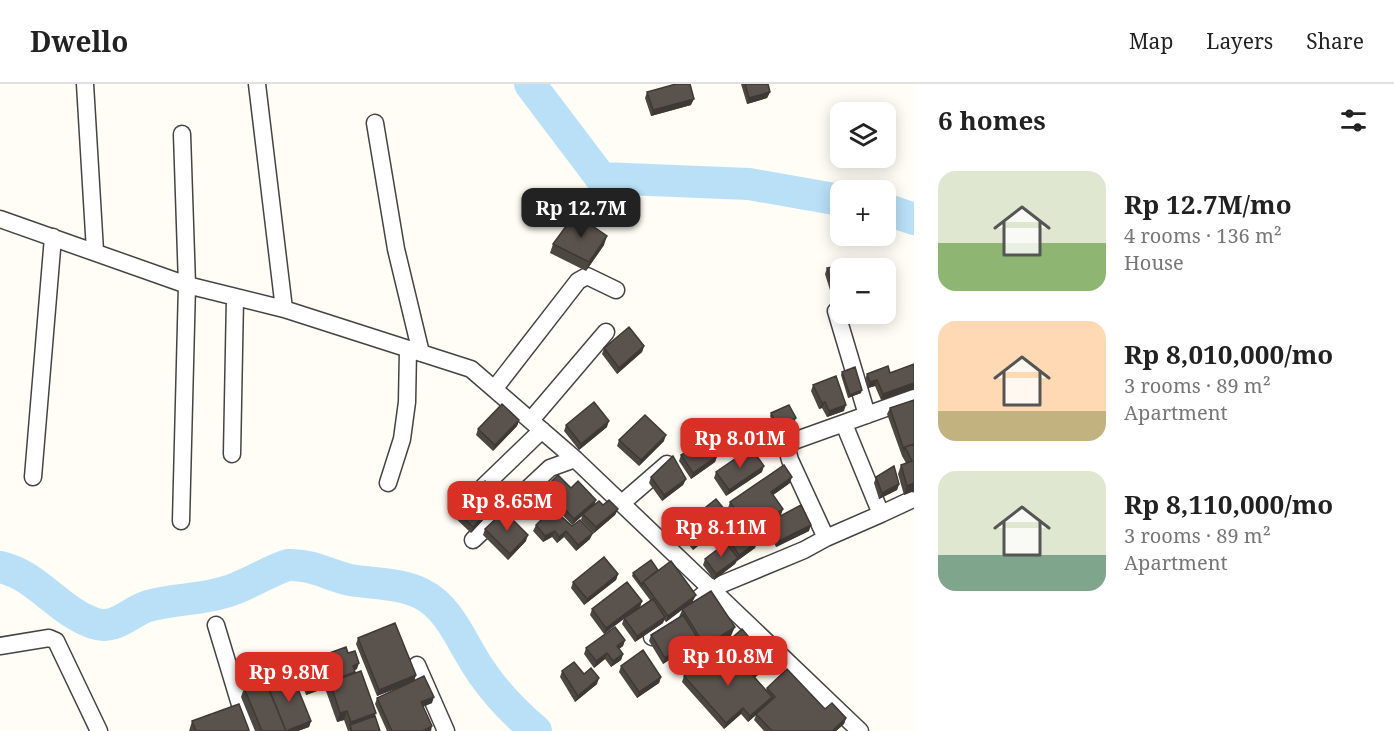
<!DOCTYPE html>
<html lang="en">
<head>
<meta charset="utf-8">
<style>
  :root { --surface:#fff; --page:#f2f2f2; --text:#222; --muted:#767676; --line:#e0e0e0; --accent:#d93025 }
  body { margin:0; font-family:"Noto Serif",serif; background:var(--page); color:var(--text); height:100vh; display:flex; flex-direction:column; font-size:22px; white-space:nowrap }
  * { box-sizing:border-box; margin:0 }
  p { font-size:20px; color:var(--muted) }
  .icon { flex:none; width:33px; height:33px; fill:none; stroke:currentColor; stroke-width:2; stroke-linecap:round; stroke-linejoin:round }
  .map { position:relative; flex:1; overflow:hidden }
  .panel { display:flex; flex-direction:column; background:var(--surface); width:480px }
  .panel>* { flex:none }
  .tools { position:absolute; left:830px; top:18px; display:grid; gap:12px }
  .tools a { display:grid; place-items:center; width:66px; height:66px; border-radius:12px; background:var(--surface); box-shadow:0 3px 15px #0003; font-size:30px }
  .price { position:absolute; translate:-50% -51px; padding:0 14px; border-radius:12px; background:var(--accent); color:#fff; font-size:20px; line-height:39px; filter:drop-shadow(0 2px 3px #0008) }
  .price::after { content:''; position:absolute; left:50%; top:36px; width:18px; height:14px; margin-left:-9px; background:inherit; clip-path:polygon(0 0,100% 0,50% 100%) }
  .price.on { background:#222; color:#fff }
  ul { padding:0; list-style:none }
  li { display:flex; align-items:center; gap:18px; height:150px; padding:0 24px }
  li span { display:grid; place-items:center; flex:none; width:168px; height:120px; border-radius:18px; color:#555 }
  li>.icon { margin-inline-start:auto }
  span .icon { width:72px; height:72px; fill:#fffc; stroke-width:1 }
  li b { font-size:26px }
  h2 { display:flex; justify-content:space-between; align-items:center; height:72px; padding:0 24px; font-size:26px }
  header { display:flex; align-items:center; gap:36px; box-sizing:border-box; height:84px; padding:0 30px; background:var(--surface); border-bottom:2px solid var(--line) }
  header strong { font-size:28px }
  nav { display:flex; gap:33px; margin-inline-start:auto; font-size:21px }
  main { display:flex; flex:1; min-height:0 }
  .map>svg:first-child { display:block }
</style>
</head>
<body>
<header>
<strong>Dwello</strong>
<nav><a>Map</a><a>Layers</a><a>Share</a></nav>
</header>
<main>
<div class="map">
<svg width="914" height="647" viewBox="0 0 914 647">
  <rect width="100%" height="100%" fill="#fffdf5"/>
  <g fill="none" stroke-linecap="round" stroke-linejoin="round">
    <path stroke="#b9e0f7" stroke-width="32" d="M530 0 601 94 749 100 840 116
      M885 125 914 135
      M0 483C37 491 57 526 93 539 116 547 129 528 148 522 173 515 200 516 225 508 247 502 266 488 288 481 311 480 329 491 350 496 375 500 400 499 422 510 452 525 464 565 483 590 498 612 516 630 536 647"/>
    <g stroke="#444" stroke-width="19">
      <path id="minor" d="M85 0 95 167
        M257 0 284 225
        M375 39 396 165 421 269
        M0 135 187 201 284 225 471 285 575 375 860 647
        M836 227 867 331
        M495 304 578 197 587 192 616 206
        M531 336 606 248
        M232 370 235 214
        M33 393 53 153
        M388 399 402 355 407 318 408 266
        M483 403 542 346
        M622 419 667 380
        M881 430 911 416
        M181 437 187 201 182 50
        M826 454 881 430 844 340
        M473 456 550 384 575 375
        M216 541 248 647
        M652 553 710 505 804 466 826 454 790 376 787 365 791 358 914 314
        M0 562 49 554 56 557 99 647
        M417 581 446 647"/>
    </g>
    <use href="#minor" stroke="#fff" stroke-width="16"/>
  </g>
  <path fill="#4d4742" d="M741 0H768L770 8 767 14 747 20Z
    M647 8 691 21 651 32 645 14Z
    M553 160 604 161 586 187 550 169Z
    M827 184 840 218 834 219 825 190Z
    M644 262 642 268 617 290 602 270 604 264Z
    M914 280V305L881 316 875 302 868 304 865 296 867 290 890 289Z
    M842 288 861 309 848 314 841 291Z
    M813 301 844 327 827 333 822 324 819 325 811 307Z
    M914 316V407L904 411 898 390 901 381 906 379 902 372 887 330 890 324Z
    M771 329 795 337 776 346 770 332Z
    M519 336 517 342 493 367 476 351 478 345Z
    M566 341 607 343 579 366 564 347Z
    M619 356 664 357 639 382 617 362Z
    M681 371 717 372 715 378 691 395 679 377Z
    M716 388H762L726 412 714 394Z
    M651 393 686 395 683 401 662 417 649 399Z
    M876 393 899 400 897 406 879 415 874 399Z
    M790 399 773 411 781 431 809 447 776 463 766 444 767 441 752 452 757 458 755 464 737 477 735 480 714 496 703 481 705 475 725 460 717 449 719 445 693 466 679 449 681 443 728 438 734 433 728 424 730 418Z
    M571 404 594 422 603 421 618 425 615 431 594 449 581 436 582 432 572 441 556 424 554 425 572 442 590 455 576 467 564 453 557 459 552 453 543 458 533 447 536 441 545 432 533 419 535 413Z
    M500 414 498 420 471 449 449 428 451 422 466 416Z
    M485 445 526 457 508 476 483 451Z
    M658 486 693 517 731 552 702 571 695 559 663 580 649 557 651 551 679 533 682 526 666 538 664 536 663 539 635 558 622 540 624 534 604 550 590 531 592 525 642 517 640 523 629 531 650 516 632 492 633 489Z
    M618 490 616 496 584 521 571 504 573 498Z
    M358 554 416 591 414 597 432 619 423 623 431 647H387L375 620 377 614 409 600 377 612 356 560Z
    M625 556 623 562 619 565 623 570 621 576 611 583 605 575 594 584 584 570 586 564Z
    M727 558 757 563 775 577 755 593 766 606 767 604 846 634 844 640 836 647H764L754 636 756 631 748 638 741 630 724 645 682 598 684 592 707 585 727 567 725 564Z
    M348 569 357 585 354 586 355 589 375 632 380 647H348L344 636 337 638 326 607 328 603 306 611 297 586 299 580Z
    M621 582 661 593 659 599 637 614 619 588Z
    M562 587 584 590 597 600 575 618 560 593Z
    M267 601 311 637 309 643 298 647H255L241 613 244 604Z
    M192 637 248 647H189Z"/>
  <path fill="#3f3936" d="M770 8 767 14 747 20 749 14Z
    M694 15 691 21 651 32 653 26Z
    M607 152 604 161 586 187 589 178Z
    M840 212V218L834 219 836 213Z
    M644 262 642 268 617 290 619 284Z
    M877 296 875 302 868 304 870 298Z
    M914 299V305L881 316 883 310Z
    M862 306 861 309 848 314 850 311Z
    M825 318 822 324 819 325 822 319Z
    M846 321 844 327 827 333 829 327Z
    M796 334 795 337 776 346 777 342Z
    M519 336 517 342 493 367 495 361Z
    M609 337 607 343 579 366 581 360Z
    M666 351 664 357 639 382 641 376Z
    M717 372 715 378 691 395 693 389Z
    M764 382 762 388 726 412 729 406Z
    M792 393 790 399 769 414 771 408Z
    M686 395 683 401 662 417 664 411Z
    M914 399V407L904 411 907 402Z
    M899 400 897 406 879 415 882 409Z
    M500 414 498 420 471 449 473 443Z
    M596 416 594 422 583 430 582 432 572 441 574 435Z
    M618 425 615 431 594 449 596 443Z
    M783 425 781 431 769 438 767 441 748 455 750 448Z
    M730 432 728 438 693 466 695 460Z
    M811 441 809 447 776 463 779 457Z
    M555 447 552 453 543 458 545 452Z
    M566 447 564 453 557 459 559 453Z
    M593 449 590 455 576 467 578 461Z
    M528 451 526 457 508 476 510 470Z
    M757 458 755 464 737 477 739 471Z
    M738 474 735 480 714 496 716 490Z
    M618 490 616 496 584 521 587 515Z
    M696 511 693 517 666 538 668 532Z
    M642 517 640 523 604 550 606 544Z
    M665 533 663 539 635 558 637 552Z
    M735 543 731 552 702 571 705 562Z
    M697 553 695 559 663 580 665 574Z
    M625 556 623 562 615 568 617 562Z
    M607 569 605 575 594 584 596 577Z
    M623 570 621 576 611 583 613 577Z
    M777 571 775 577 752 596 754 590Z
    M359 579 357 585 351 588 353 582Z
    M355 588 353 594 330 598 328 603 306 611 308 605Z
    M416 591 414 597 377 612 379 606Z
    M661 593 659 599 637 614 639 608Z
    M599 594 597 600 575 618 578 612Z
    M434 613 432 619 419 624 421 618Z
    M772 613 770 619 748 638 750 632Z
    M743 624 741 630 724 645 726 639Z
    M347 627 344 636 337 638 340 629Z
    M376 629 372 638 350 641 351 638Z
    M846 634 844 640 836 647H832Z
    M311 637 309 643 298 647H286Z
    M432 642 431 647H423Z"/>
  <path fill="#5a524d" stroke="#3f3936" stroke-width="1.5" d="M676 0H690L694 15 653 26 647 8Z
    M745 0H768L770 8 749 14Z
    M575 130 607 152 589 178 553 160Z
    M864 177 865 184H840V212L836 213 827 184Z
    M629 243 644 262 619 284 604 264Z
    M914 280V299L883 310 877 296 870 298 867 290 888 282 890 289Z
    M855 283 862 306 850 311 842 288Z
    M836 292 846 321 829 327 825 318 822 319 813 301Z
    M914 316V360L905 363 904 366 890 324Z
    M594 318 609 337 581 360 566 341Z
    M502 320 519 336 495 361 478 345Z
    M789 321 796 334 777 342 771 329Z
    M645 331 666 351 641 376 619 356Z
    M708 355 717 372 693 389 681 371Z
    M914 360V399L907 402 901 381 912 377 905 363Z
    M751 364 764 382 729 406 716 388Z
    M673 372 686 395 664 411 651 393Z
    M784 381 792 393 771 408 783 425 750 448 757 458 739 471 720 443 737 431 748 444 730 418Z
    M894 382 899 400 882 409 876 393Z
    M558 391 571 404 578 397 596 416 574 435 558 418 552 424 572 442 580 436 593 449 578 461 566 447 559 453 555 447 545 452 536 441 549 428 535 413Z
    M485 397 500 414 473 443 451 422 461 411 466 416Z
    M716 415 730 432 695 460 681 443Z
    M609 416 618 425 596 443 583 430 599 417 603 421Z
    M801 421 811 441 779 457 769 438Z
    M504 427 528 451 510 470 485 445Z
    M726 459 738 474 716 490 705 475Z
    M604 473 618 490 587 515 573 498Z
    M651 476 658 486 643 498 642 501 633 489Z
    M671 477 696 511 668 532 643 498Z
    M627 498 642 517 606 544 592 525Z
    M711 507 735 543 705 562 682 525Z
    M653 515 665 533 637 552 624 534Z
    M683 531 697 553 665 574 651 551Z
    M395 539 416 591 379 606 358 554Z
    M615 543 625 556 617 562 623 570 613 577 607 569 596 577 586 564Z
    M742 545 757 563 765 557 777 571 754 590 727 558Z
    M346 563 348 569 355 567 359 579 353 582 355 588 308 605 299 580Z
    M729 565 772 613 750 632 743 624 726 639 684 592 701 577 707 585Z
    M643 566 661 593 639 608 621 582Z
    M574 578 584 590 591 584 599 594 578 612 562 587Z
    M787 585 825 625 832 619 846 634 832 647H772L756 630 775 613 767 604Z
    M361 587 376 629 351 638 347 627 340 629 330 598Z
    M292 590 311 637 286 647 267 601Z
    M424 592 434 613 421 618 432 642 423 647H392L377 614Z
    M265 595 286 647H262L244 604Z
    M239 620 249 646 246 647H196L192 637Z
    M375 632 380 647H352L350 641Z"/>
</svg>
<div class="tools">
<a><svg class="icon" aria-label="layers" viewBox="0 0 24 24"><path d="M12 4l9 5-9 5-9-5zM3 14l9 5 9-5"/></svg></a>
<a>+</a>
<a>−</a>
</div>
<b class="price on" style="left:581px;top:155px">Rp 12.7M</b>
<b class="price" style="left:740px;top:385px">Rp 8.01M</b>
<b class="price" style="left:507px;top:448px">Rp 8.65M</b>
<b class="price" style="left:721px;top:474px">Rp 8.11M</b>
<b class="price" style="left:728px;top:603px">Rp 10.8M</b>
<b class="price" style="left:289px;top:619px">Rp 9.8M</b>
</div>
<section class="panel">
<h2>6 homes<svg class="icon" aria-label="filters" viewBox="0 0 24 24"><path d="M4 7h16M4 17h16"/><circle cx="9" cy="7" r="2"/><circle cx="15" cy="17" r="2"/></svg></h2>
<ul>
<li><span style="background:linear-gradient(#dfe7d0 60%,#8fb573 0)"><svg class="icon" aria-label="home" viewBox="0 0 24 24"><path d="M3 11l9-7 9 7M6 9v11h12V9"/></svg></span><div><b>Rp 12.7M/mo</b><p>4 rooms · 136 m²</p><p>House</p></div></li>
<li><span style="background:linear-gradient(#ffd9b3 75%,#c2b280 0)"><svg class="icon" aria-label="home" viewBox="0 0 24 24"><path d="M3 11l9-7 9 7M6 9v11h12V9"/></svg></span><div><b>Rp 8,010,000/mo</b><p>3 rooms · 89 m²</p><p>Apartment</p></div></li>
<li><span style="background:linear-gradient(#dfe7d0 70%,#7fa58c 0)"><svg class="icon" aria-label="home" viewBox="0 0 24 24"><path d="M3 11l9-7 9 7M6 9v11h12V9"/></svg></span><div><b>Rp 8,110,000/mo</b><p>3 rooms · 89 m²</p><p>Apartment</p></div></li>
</ul>
</section>
</main>
</body>
</html>
